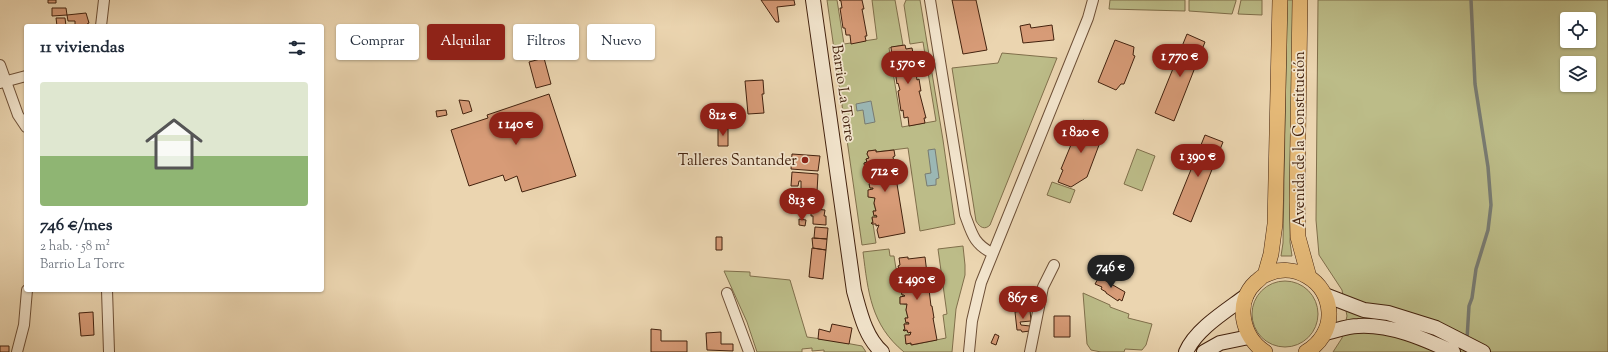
<!DOCTYPE html>
<html lang="es">
<head>
<meta charset="utf-8">
<style>
  :root { --surface:#fff; --page:#f6f6f7; --text:#1f2937; --muted:#747a83; --line:#e0e1e3; --accent:#8f2418 }
  body { margin:0; font-family:"Sorts Mill Goudy",serif; background:var(--page); color:var(--text); height:100vh; display:flex; flex-direction:column; font-size:15px; white-space:nowrap }
  * { box-sizing:border-box; margin:0 }
  p { font-size:13px; color:var(--muted) }
  .icon { flex:none; width:22px; height:22px; fill:none; stroke:currentColor; stroke-width:2; stroke-linecap:round; stroke-linejoin:round }
  .map { position:relative; flex:1; overflow:hidden }
  .side { position:absolute; left:24px; top:24px; width:300px; height:268px; display:flex; flex-direction:column; background:var(--surface); border-radius:4px; box-shadow:0 1px 3px #0004 }
  .side>* { flex:none }
  .banner { position:absolute; left:336px; top:24px; width:380px; height:36px; display:flex; gap:8px }
  .buttons { position:absolute; left:1560px; top:12px; display:grid; gap:8px }
  .buttons a { display:grid; place-items:center; width:36px; height:36px; border-radius:4px; background:var(--surface); box-shadow:0 1px 3px #0004; font-size:20px }
  .price { position:absolute; translate:-50% -34px; padding:0 9px; border-radius:14px; background:var(--accent); color:#fff; font-size:13px; line-height:26px; filter:drop-shadow(0 1px 2px #0008) }
  .price::after { content:''; position:absolute; left:50%; top:24px; width:12px; height:9px; margin-left:-6px; background:inherit; clip-path:polygon(0 0,100% 0,50% 100%) }
  .price.active { background:#222; color:#fff }
  ul { padding:0; list-style:none }
  li { display:grid; align-content:center; gap:8px; height:212px; padding:0 16px }
  li+li { border-top:1px solid var(--line) }
  li span { display:grid; place-items:center; height:124px; border-radius:4px; color:#555 }
  li>.icon { margin-inline-start:auto }
  span .icon { width:72px; height:72px; fill:#fffc; stroke-width:1 }
  li b { font-size:17px }
  h2 { display:flex; justify-content:space-between; align-items:center; height:48px; padding:0 16px; font-size:17px }
  .pill { padding:0 14px; border-radius:4px; background:var(--surface); box-shadow:0 1px 3px #0004; font-size:14px; line-height:36px }
  .pill.active { background:var(--accent); color:#fff }
  .map>svg:first-child { display:block }
</style>
</head>
<body>
<div class="map">
<svg width="1608" height="352" viewBox="0 0 1608 352">
  <rect width="100%" height="100%" fill="#ebd5b0"/>
  <filter id="stains"><feTurbulence type="fractalNoise" baseFrequency=".005" numOctaves="4"/><feColorMatrix values="0 0 0 0 .2 0 0 0 0 .09 0 0 0 0 .02 0 0 0 .5 -.17"/></filter>
  <radialGradient id="worn" r=".72"><stop offset=".6" stop-color="#630" stop-opacity="0"/><stop offset="1" stop-color="#630" stop-opacity=".3"/></radialGradient>
  <path fill="#bcbc88" stroke="#806f4b" fill-rule="evenodd" d="M827 0H837L844 44 877 39 872 0H895L903 45 889 48 902 127 936 121 923 42 910 44 904 5 906 0H920L943 140 955 224 920 231 908 148 876 152V150L868 151 867 154 869 158 866 159 867 162 864 163 865 168H864L868 169V171L871 170C869 175 871 178 872 183L870 184V188H873V189L868 196 875 198 874 204 876 211H873L874 215H876L877 217 872 218 873 223H871L873 224 876 243 862 245Z
    M1110 0H1185V11L1109 9Z
    M1189 0H1236V1L1232 14 1189 11Z
    M1241 0H1262V15L1238 14Z
    M1287 0H1294L1290 242 1292 256H1281L1283 243Z
    M1318 0H1608V352H1333L1342 338 1347 316 1342 290 1319 255 1316 220ZM1567 19H1589V41H1567ZM1567 63H1589V85H1567Z
    M1002 53 1057 58 990 225C985 230 980 228 976 221L952 68 998 63Z
    M1137 149 1155 156 1142 191 1124 184Z
    M1052 182 1075 190 1070 203 1047 195Z
    M963 246 965 265V275L956 309 952 352H904C871 325 868 292 863 252L889 249 890 256H894L897 275 896 276 903 277 902 283 904 290 901 291 902 295H904L905 296 900 297V303L907 305 906 310 908 318H905L906 322H908L909 324H904L905 330H903L911 332 910 335H906V344L911 343 912 345 946 338 943 315 947 314 938 249Z
    M724 271 750 272V276L790 280 807 337 829 340 862 346 866 352H824V350L812 351V348L802 349V352H757L747 322Z
    M1252 314a33 33 0 1 1 66 0a33 33 0 1 1-66 0Z
    M1083 293 1110 305V307L1129 314 1128 318 1152 324 1146 345 1142 350 1125 349 1124 352H1101L1091 350 1087 344Z"/>
  <path fill="#9bb7b4" stroke="#787b72" d="M871 101 875 122 865 124 863 110 857 111 856 104Z
    M935 149 939 178 936 179V185L927 186 925 174 931 173 928 150Z"/>
  <g fill="none" stroke-linecap="round" stroke-linejoin="round">
    <path stroke="#787b72" stroke-width="3.5" d="M1467 339 1469 306 1472 298 1476 269 1488 230 1491 205 1488 167 1475 84 1471 0"/>
  </g>
  <path fill="#d79b77" stroke="#43220e" d="M48 0H56V3H48Z
    M761 0H794L795 5 777 7 779 22H776Z
    M839 0H862L864 9H862L867 36H865L866 41 851 44 850 35H846L845 28H843L840 8H842L841 1Z
    M952 0H976L987 50 963 54Z
    M52 8H66L67 15 52 16Z
    M86 13 89 23 87 24V26H75V21H68L67 15Z
    M56 18H65L66 26H57Z
    M1030 24 1031 28 1052 25 1054 40 1023 43 1020 26Z
    M1187 34 1205 42 1174 121 1155 113Z
    M1115 40 1134 47 1133 55 1135 56 1124 84H1121L1116 90 1098 82Z
    M905 45 906 49 912 48 913 53 915 52 917 64H915L917 80 919 79 921 91H919L926 118H924L925 123 909 126 908 117 904 118 903 110 901 111 898 91 900 90 898 83 897 84 894 64H895L894 59V56L892 57 891 47Z
    M544 58 551 84 536 88 529 62Z
    M763 80 764 94H762L764 113 748 114 745 81Z
    M549 94 576 176 522 192 517 176 505 181 503 175 469 186 451 130 488 118 487 115Z
    M459 100 469 101 472 111 463 114Z
    M446 110 447 115 437 117 436 111Z
    M1083 120 1105 129 1087 177 1071 187 1058 182 1063 170 1061 169 1073 140Z
    M718 128 728 129V146H718Z
    M1205 135 1223 142 1191 222 1173 214Z
    M876 150V152L894 150 895 156 893 157 898 184H897L905 233 879 238 877 230 879 225 876 226V224H872L871 223H873L872 217H877L876 215 874 216 873 211H876L874 203 875 198 868 197V190L873 189V188H870L869 184 872 183 870 176 871 170 868 171V169H864V168H865L864 163 867 162 866 159 869 158 867 154 868 151Z
    M792 154 820 156 818 171 791 169Z
    M792 172 818 174 817 192 801 191V181H799L798 186H791Z
    M792 206 805 207V214L791 213Z
    M814 209 825 210 824 216H826V225L813 224V216H811V212L814 213Z
    M799 219 806 220 805 226 799 225Z
    M815 227 828 228 827 239 814 238Z
    M716 237H722V250H716Z
    M812 238 827 239 826 250 813 248Z
    M812 248 826 250 823 279 809 277Z
    M908 257V259L925 257 931 306H932L934 318H933L937 340 911 345V343L906 344 905 335H910L911 332 908 333 907 330 904 331 903 330H905L904 324H909L908 322 906 323 905 318H908L906 310 907 304H900V297L905 296 904 295H902L901 290H904L902 283 903 277 900 278V276H896V275H897L896 269H899L898 266 900 265 899 258Z
    M1099 277 1125 292 1122 301 1119 299 1118 301 1106 293V292L1101 289 1102 287 1095 284Z
    M1030 310 1031 321 1020 322 1021 325 1030 326V331L1022 332 1021 330H1017L1015 312Z
    M93 312 94 335 81 336 79 313Z
    M1054 316H1070V337H1054Z
    M832 324 852 328 849 344 818 339 819 329 830 332Z
    M651 329 661 330V341H687V352H651Z
    M721 332V344H733V351L707 350 706 333Z
    M995 334 999 336 996 345 991 343Z
    M0 346H9V352H0Z"/>
  <g fill="none" stroke-linecap="round" stroke-linejoin="round">
    <g stroke="#6d4f36" stroke-width="12">
      <path id="minor" d="M930 0 965 215C972 234 974 244 992 253
        M101 26 104 0
        M0 65 18 115 26 127
        M0 83 26 76
        M107 290 109 352
        M727 293 749 352
        M17 352 24 325 27 290
        M969 352 972 321 981 283 1088 18 1093 0
        M1030 352 1043 287 1054 265"/>
    </g>
    <g stroke="#43220e" stroke-width="16">
      <path id="secondary" d="M813 0 854 291C860 312 865 337 882 352
        M1325 295 1364 310 1388 313 1436 328 1483 352
        M1325 333C1335 331 1347 326 1358 326 1391 324 1424 339 1453 352
        M1186 352C1196 329 1226 311 1246 296
        M1204 352 1220 343 1249 337"/>
    </g>
    <g stroke="#43220e" stroke-width="16">
      <path id="primary" d="M1300 0 1297 201 1298 237 1309 277
        M1265 275 1271 254 1275 224 1280 0
        M1265 352C1242 337 1234 302 1256 282 1259 280 1262 276 1265 275 1294 261 1327 280 1329 312 1330 329 1320 344 1306 352"/>
    </g>
    <use href="#minor" stroke="#f2e4cc" stroke-width="10"/>
    <use href="#secondary" stroke="#f2e4cc" stroke-width="14"/>
    <use href="#primary" stroke="#e6ba78" stroke-width="15"/>
  </g>
  <circle fill="#8f2418" stroke="#f2e4cc" stroke-width="1.5" cx="805" cy="160" r="4"/>
  <g text-anchor="middle" stroke-width="3.5" stroke-linejoin="round" paint-order="stroke">
    <g font-size="15" fill="#43220e" stroke="#f2e4cc">
      <text transform="translate(844 93) rotate(82)" y="5">Barrio La Torre</text>
      <text transform="translate(1299 139) rotate(-90)" y="5">Avenida de la Constitución</text>
    </g>
    <g font-size="15" fill="#43220e" stroke="#f2e4cc" text-anchor="end">
      <text x="797" y="165">Talleres Santander</text>
    </g>
  </g>
  <rect width="100%" height="100%" filter="url(#stains)"/>
  <rect width="100%" height="100%" fill="url(#worn)"/>
</svg>
<div class="buttons">
<a><svg class="icon" aria-label="locate" viewBox="0 0 24 24"><circle cx="12" cy="12" r="6"/><path d="M12 2v4M12 18v4M2 12h4M18 12h4"/></svg></a>
<a><svg class="icon" aria-label="layers" viewBox="0 0 24 24"><path d="M12 4l9 5-9 5-9-5zM3 14l9 5 9-5"/></svg></a>
</div>
<b class="price" style="left:1180px;top:78px">1 770 €</b>
<b class="price" style="left:908px;top:85px">1 570 €</b>
<b class="price" style="left:723px;top:137px">812 €</b>
<b class="price" style="left:516px;top:146px">1 140 €</b>
<b class="price" style="left:1081px;top:154px">1 820 €</b>
<b class="price" style="left:1198px;top:178px">1 390 €</b>
<b class="price" style="left:885px;top:193px">712 €</b>
<b class="price" style="left:802px;top:222px">813 €</b>
<b class="price active" style="left:1111px;top:289px">746 €</b>
<b class="price" style="left:917px;top:301px">1 490 €</b>
<b class="price" style="left:1023px;top:320px">867 €</b>
<div class="banner">
<a class="pill">Comprar</a>
<a class="pill active">Alquilar</a>
<a class="pill">Filtros</a>
<a class="pill">Nuevo</a>
</div>
<section class="side">
<h2>11 viviendas<svg class="icon" aria-label="filters" viewBox="0 0 24 24"><path d="M4 7h16M4 17h16"/><circle cx="9" cy="7" r="2"/><circle cx="15" cy="17" r="2"/></svg></h2>
<ul>
<li><span style="background:linear-gradient(#dfe7d0 60%,#8fb573 0)"><svg class="icon" aria-label="home" viewBox="0 0 24 24"><path d="M3 11l9-7 9 7M6 9v11h12V9"/></svg></span><div><b>746 €/mes</b><p>2 hab. · 58 m²</p><p>Barrio La Torre</p></div></li>
</ul>
</section>
</div>
</body>
</html>
